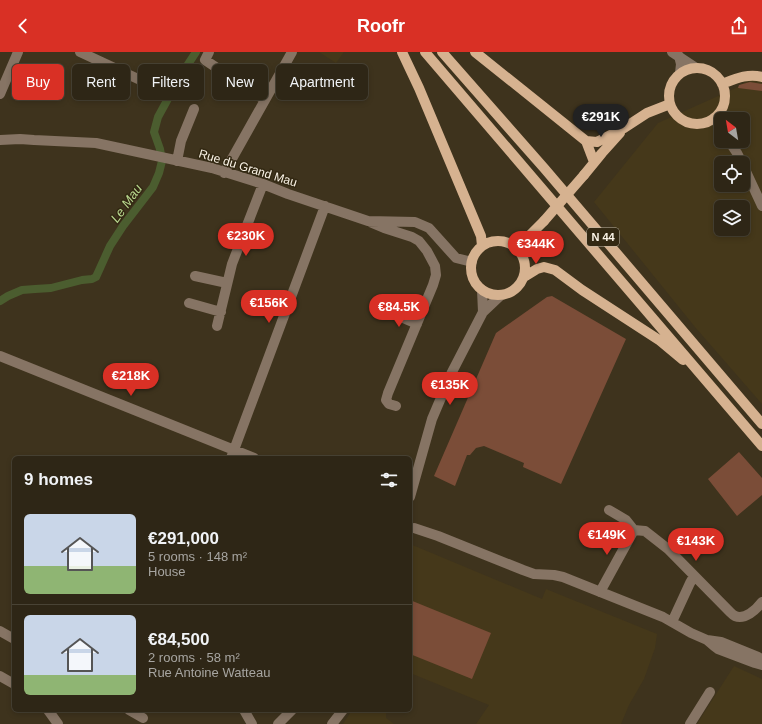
<!DOCTYPE html>
<html lang="en">
<head>
<meta charset="utf-8">
<style>
  :root { --surface:#2e2616; --page:#362e1f; --text:#f1f3f6; --muted:#a7a5a1; --line:#494335; --accent:#d93025 }
  body { margin:0; font-family:Helvetica,sans-serif; background:var(--page); color:var(--text); height:100vh; display:flex; flex-direction:column; font-size:15px; white-space:nowrap }
  * { box-sizing:border-box; margin:0 }
  p { font-size:13px; color:var(--muted) }
  .icon { flex:none; width:22px; height:22px; fill:none; stroke:currentColor; stroke-width:2; stroke-linecap:round; stroke-linejoin:round }
  .map { position:relative; flex:1; overflow:hidden }
  .side { position:absolute; left:12px; top:404px; width:400px; height:256px; display:flex; flex-direction:column; background:var(--surface); border-radius:6px; box-shadow:0 2px 6px #0003,0 0 0 1px var(--line) }
  .side>* { flex:none }
  .top-card { position:absolute; left:12px; top:12px; width:400px; height:36px; display:flex; gap:8px }
  .needle { width:26px; rotate:329deg }
  .controls { position:absolute; left:714px; top:60px; display:grid; gap:8px }
  .controls a { display:grid; place-items:center; width:36px; height:36px; border-radius:6px; background:var(--surface); box-shadow:0 2px 6px #0003,0 0 0 1px var(--line); font-size:20px }
  .price { position:absolute; translate:-50% -34px; padding:0 9px; border-radius:14px; background:var(--accent); color:#fff; font-size:13px; line-height:26px; filter:drop-shadow(0 1px 2px #0008) }
  .price::after { content:''; position:absolute; left:50%; top:24px; width:12px; height:9px; margin-left:-6px; background:inherit; clip-path:polygon(0 0,100% 0,50% 100%) }
  .price.current { background:#222; color:#fff }
  ul { padding:0; list-style:none }
  li { display:flex; align-items:center; gap:12px; height:100px; padding:0 12px }
  li+li { border-top:1px solid var(--line) }
  li span { display:grid; place-items:center; flex:none; width:112px; height:80px; border-radius:6px; color:#555 }
  li>.icon { margin-inline-start:auto }
  span .icon { width:48px; height:48px; fill:#fffc; stroke-width:1 }
  li b { font-size:17px }
  h2 { display:flex; justify-content:space-between; align-items:center; height:48px; padding:0 12px; font-size:17px }
  .chip { padding:0 14px; border-radius:6px; background:var(--surface); box-shadow:0 2px 6px #0003,0 0 0 1px var(--line); font-size:14px; line-height:36px }
  .chip.current { background:var(--accent); color:#fff }
  header { display:flex; justify-content:space-between; align-items:center; height:52px; padding:0 12px; background:var(--accent); color:#fff; font-size:18px; font-weight:800 }
  .map>svg:first-child { display:block }
</style>
</head>
<body>
<header><svg class="icon" aria-label="back" viewBox="0 0 24 24"><path d="M15 5l-7 7 7 7"/></svg>Roofr<svg class="icon" aria-label="share" viewBox="0 0 24 24"><path d="M12 15V3M7 8l5-5 5 5M5 13v7h14v-7"/></svg></header>
<div class="map">
<svg width="762" height="672" viewBox="0 0 762 672">
  <rect width="100%" height="100%" fill="#3e331d"/>
  <path fill="#45381a" fill-rule="evenodd" d="M319 0H344L336 11Z
    M762 19V352L695 275 594 150 658 71 736 36ZM721 67H743V89H721ZM721 111H743V133H721ZM721 155H743V177H721Z
    M410 492 542 547 546 537 657 582 655 596 644 627 629 653 621 672H476L489 653 410 621Z
    M734 614 762 627V672H697Z
    M352 658H386V666L394 672H343Z"/>
  <path fill="#7b4d38" d="M750 30 762 32V39L738 36 739 33Z
    M552 244 626 287 561 432 523 415 524 411 484 394 476 396 470 403H467L455 434 434 424 496 281 547 245Z
    M739 400 762 426V443L737 464 708 427Z
    M410 548 491 581 472 627 410 602Z"/>
  <g fill="none" stroke-linecap="round" stroke-linejoin="round">
    <path stroke="#4b5d2f" stroke-width="8" d="M0 249 8 244 22 238 35 237 51 236 82 228 92 227 96 225 110 194 123 174 153 135 159 121 162 109 160 97 154 80 158 65 181 23 196 0"/>
    <path stroke="#867464" stroke-width="10" d="M80 0 166 40
      M209 0 205 8 265 48
      M672 0 696 16
      M679 4 681 12 680 21
      M0 42 18 0
      M714 66 721 77
      M0 88 20 87 34 88 96 91 212 116 263 132 288 142 368 169 415 170 429 176 456 206 472 210
      M729 89 737 101 742 111
      M177 109 181 89 194 57
      M743 113 762 154
      M224 121 292 0
      M372 171 384 176 412 185 419 189 427 199 435 214 436 223 433 233 388 341 386 348 389 352 396 354
      M195 224 227 231
      M482 238 483 260
      M189 251 221 260
      M389 260 417 272
      M217 274 232 212 263 132
      M0 304 254 406
      M231 406 325 154
      M410 445 432 367 452 320 483 260 501 243
      M609 458 626 468 634 478
      M414 476 438 484 523 518 534 522 554 523 563 525 663 565 691 581 707 588 714 594 718 597 755 611 762 613
      M634 478 645 479 668 497 730 560C731 561 733 563 735 564 745 568 756 558 762 550
      M600 540 634 478
      M672 570 690 531 694 524
      M0 579 14 587
      M707 588 721 590 758 605 762 607
      M0 624 14 632
      M48 658 58 672
      M129 658 143 666
      M244 658 252 672
      M278 672 292 658
      M332 672 343 658
      M690 672 710 640"/>
    <path stroke="#d6b290" stroke-width="10" d="M402 0 419 36 481 184 482 194
      M425 0 762 394
      M442 0 544 116 762 372
      M475 0 586 89 594 110
      M669 44a28 28 0 1 1 56 0a28 28 0 1 1-56 0Z
      M722 32C735 27 748 21 762 25
      M586 89 597 90 624 76 647 61 670 52
      M584 123 602 101 620 81
      M471 216a27 27 0 1 1 54 0a27 27 0 1 1-54 0Z
      M517 196 544 169
      M524 225 537 217 544 215 555 218 582 238 622 264 659 288 683 308"/>
    <path stroke="#d6b290" stroke-width="10" d="M544 169 584 123"/>
  </g>
  <g text-anchor="middle" stroke-width="3" stroke-linejoin="round" paint-order="stroke">
    <rect fill="#332913" stroke="#bfb7a7" stroke-width="1" x="587" y="176" width="32" height="18" rx="3"/>
    <g font-size="11" font-weight="bold" fill="#fbf4e7">
      <text x="603" y="189">N 44</text>
    </g>
    <g font-size="12" fill="#fbf4e7" stroke="#332913">
      <text transform="translate(248 116) rotate(17)" y="4">Rue du Grand Mau</text>
    </g>
    <g font-size="13" font-style="italic" fill="#bada90" stroke="#332913">
      <text transform="translate(126 151) rotate(-54)" y="5">Le Mau</text>
    </g>
  </g>
</svg>
<div class="controls">
<a><svg class="needle" viewBox="-14 -14 28 28"><path d="M0-13l5 13h-10z" fill="#e53935"/><path d="M0 13l5-13h-10z" fill="#a7a5a1"/></svg></a>
<a><svg class="icon" aria-label="locate" viewBox="0 0 24 24"><circle cx="12" cy="12" r="6"/><path d="M12 2v4M12 18v4M2 12h4M18 12h4"/></svg></a>
<a><svg class="icon" aria-label="layers" viewBox="0 0 24 24"><path d="M12 4l9 5-9 5-9-5zM3 14l9 5 9-5"/></svg></a>
</div>
<b class="price current" style="left:601px;top:86px">€291K</b>
<b class="price" style="left:246px;top:205px">€230K</b>
<b class="price" style="left:536px;top:213px">€344K</b>
<b class="price" style="left:269px;top:272px">€156K</b>
<b class="price" style="left:399px;top:276px">€84.5K</b>
<b class="price" style="left:131px;top:345px">€218K</b>
<b class="price" style="left:450px;top:354px">€135K</b>
<b class="price" style="left:607px;top:504px">€149K</b>
<b class="price" style="left:696px;top:510px">€143K</b>
<div class="top-card">
<a class="chip current">Buy</a>
<a class="chip">Rent</a>
<a class="chip">Filters</a>
<a class="chip">New</a>
<a class="chip">Apartment</a>
</div>
<section class="side">
<h2>9 homes<svg class="icon" aria-label="filters" viewBox="0 0 24 24"><path d="M4 7h16M4 17h16"/><circle cx="9" cy="7" r="2"/><circle cx="15" cy="17" r="2"/></svg></h2>
<ul>
<li><span style="background:linear-gradient(#c9d6e8 65%,#8fb573 0)"><svg class="icon" aria-label="home" viewBox="0 0 24 24"><path d="M3 11l9-7 9 7M6 9v11h12V9"/></svg></span><div><b>€291,000</b><p>5 rooms · 148 m²</p><p>House</p></div></li>
<li><span style="background:linear-gradient(#c9d6e8 75%,#8fb573 0)"><svg class="icon" aria-label="home" viewBox="0 0 24 24"><path d="M3 11l9-7 9 7M6 9v11h12V9"/></svg></span><div><b>€84,500</b><p>2 rooms · 58 m²</p><p>Rue Antoine Watteau</p></div></li>
</ul>
</section>
</div>
</body>
</html>
